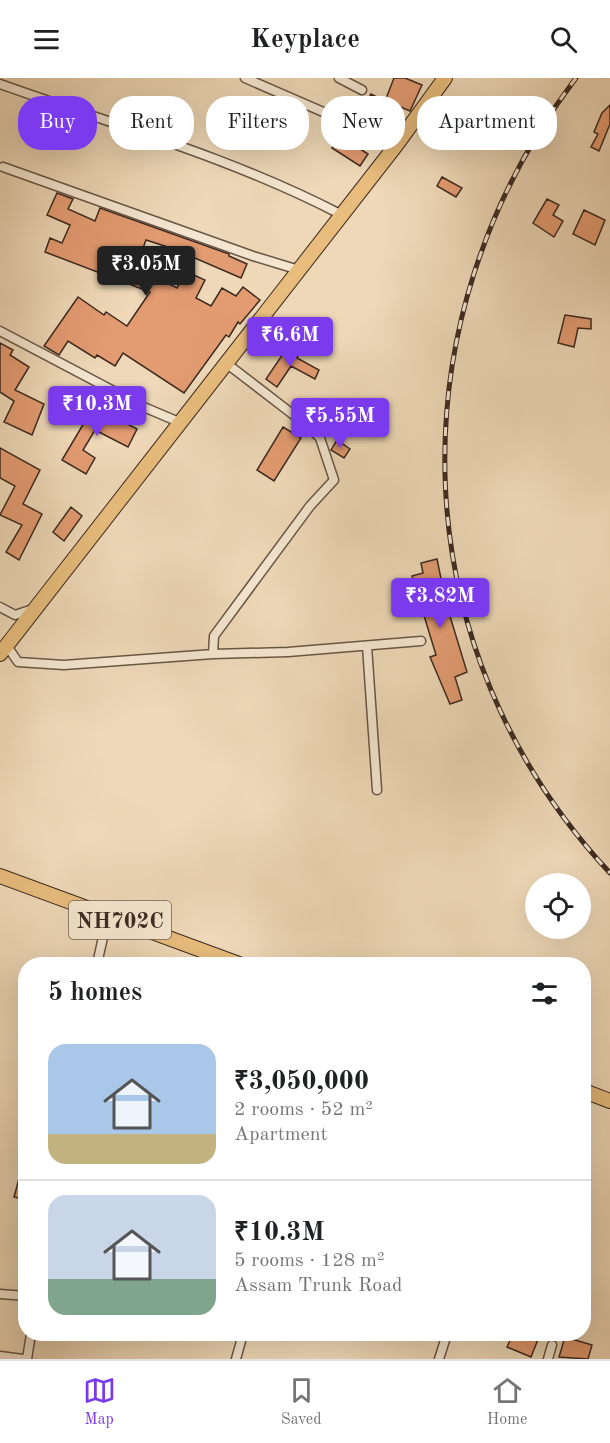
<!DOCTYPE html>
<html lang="en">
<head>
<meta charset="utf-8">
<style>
  :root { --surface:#fff; --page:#f2f2f2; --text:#202124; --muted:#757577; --line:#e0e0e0; --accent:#7c3aed }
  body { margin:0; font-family:"Old Standard TT",serif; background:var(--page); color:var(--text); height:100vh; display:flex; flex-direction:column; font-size:22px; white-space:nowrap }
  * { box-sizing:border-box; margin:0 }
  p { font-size:20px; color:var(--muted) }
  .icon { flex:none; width:33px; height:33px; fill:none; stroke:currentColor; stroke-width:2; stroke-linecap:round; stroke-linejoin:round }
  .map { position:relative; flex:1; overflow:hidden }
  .panel { position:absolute; left:18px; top:879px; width:573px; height:384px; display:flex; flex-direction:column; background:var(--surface); border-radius:24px; box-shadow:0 6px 24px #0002 }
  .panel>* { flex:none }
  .guide { position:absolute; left:18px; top:18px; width:574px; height:54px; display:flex; gap:12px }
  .tools { position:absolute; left:525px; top:795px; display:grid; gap:12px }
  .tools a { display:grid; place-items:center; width:66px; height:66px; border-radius:50%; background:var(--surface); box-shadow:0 6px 24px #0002; font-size:30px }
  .price { position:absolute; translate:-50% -51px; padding:0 14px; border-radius:6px; background:var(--accent); color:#fff; font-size:20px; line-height:39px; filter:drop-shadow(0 2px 3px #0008) }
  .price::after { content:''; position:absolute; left:50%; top:36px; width:18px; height:14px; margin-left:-9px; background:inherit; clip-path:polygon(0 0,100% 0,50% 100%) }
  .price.current { background:#222; color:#fff }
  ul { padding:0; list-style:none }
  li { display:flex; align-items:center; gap:18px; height:150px; padding:0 30px }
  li+li { border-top:2px solid var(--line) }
  li span { display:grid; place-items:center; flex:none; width:168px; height:120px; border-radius:18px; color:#555 }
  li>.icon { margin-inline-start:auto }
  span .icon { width:72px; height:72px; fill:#fffc; stroke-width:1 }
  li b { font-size:26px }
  h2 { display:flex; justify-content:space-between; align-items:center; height:72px; padding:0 30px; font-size:26px }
  .pill { padding:0 21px; border-radius:24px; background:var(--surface); box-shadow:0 6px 24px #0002; font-size:21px; line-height:54px }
  .pill.current { background:var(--accent); color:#fff }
  header { display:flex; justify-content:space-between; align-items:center; height:78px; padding:0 30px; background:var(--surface); font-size:27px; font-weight:700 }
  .tab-bar { display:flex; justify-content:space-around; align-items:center; height:84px; border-top:2px solid var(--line); background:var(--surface); font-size:16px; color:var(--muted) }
  .tab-bar a { display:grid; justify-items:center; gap:3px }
  .tab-bar .current { color:var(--accent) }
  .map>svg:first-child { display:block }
</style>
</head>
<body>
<header><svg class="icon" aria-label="menu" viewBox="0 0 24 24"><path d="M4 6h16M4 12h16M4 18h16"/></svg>Keyplace<svg class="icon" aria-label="search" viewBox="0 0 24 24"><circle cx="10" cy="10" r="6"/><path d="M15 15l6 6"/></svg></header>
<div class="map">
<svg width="610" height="1281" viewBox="0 0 610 1281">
  <rect width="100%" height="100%" fill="#eed8b7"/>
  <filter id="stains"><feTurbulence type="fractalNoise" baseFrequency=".00333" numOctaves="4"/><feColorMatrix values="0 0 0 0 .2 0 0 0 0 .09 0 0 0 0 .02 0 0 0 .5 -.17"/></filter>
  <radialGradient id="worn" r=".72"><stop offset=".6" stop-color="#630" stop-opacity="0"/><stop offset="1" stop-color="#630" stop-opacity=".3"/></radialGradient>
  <path fill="#e39b71" stroke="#3c2a21" stroke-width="1.5" d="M394 0H405L422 7 410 33 396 27 382 53 368 47 372 40 361 34 371 16 385 23Z
    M610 27V46L599 73 591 69 598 56 594 54 602 35Z
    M452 36 474 52 464 66 442 50Z
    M340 58 368 76 360 88 332 70Z
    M442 99 462 110 456 119 437 108Z
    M57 115 73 121 68 131 95 143 100 130 229 176V178L247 186 241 200 174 171 146 162 142 173 171 186 163 203 177 210 185 193 205 202 196 220 211 228 222 210 236 218 243 209 260 222 240 246 238 244 229 259 226 257 184 315 123 275 115 288 97 277 95 280 68 263 59 277 44 268 78 219 104 237 106 234 127 248 150 214 45 174 50 160 62 165 70 147 47 137Z
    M547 121 559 127 553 137 563 143 554 159 533 145Z
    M584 132 605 142 595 167 573 156Z
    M565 237 591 241V251L578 250 574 269 558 265Z
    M0 265 13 272 10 277 29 289 15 312 44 326 32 357 4 344 14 323 0 314Z
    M287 270 298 278 297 280 319 292 315 301 291 288 277 309 266 301Z
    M94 328 137 351 128 369 95 352 83 372 95 380 86 396 62 382Z
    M283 349 301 360 274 403 257 392Z
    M337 362 350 371 344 380 331 372Z
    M0 370 40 392 23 426 42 436 19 482 6 474 22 447 0 437 15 408 0 400Z
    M71 429 82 438 64 463 53 454Z
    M437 481 446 525 467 594 455 599 462 622 450 626 430 579 436 577 412 498 423 495 421 485Z
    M23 1086 26 1087V1122L14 1119Z
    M513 1256H531L539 1259 531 1279 507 1269Z
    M565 1259 592 1267 588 1281 559 1279Z"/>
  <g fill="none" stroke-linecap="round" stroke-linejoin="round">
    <g stroke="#685646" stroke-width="11">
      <path id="minor" d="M245 0 397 66
        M339 0 362 12
        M0 6C115 47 232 80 340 136
        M3 89 253 178 299 192
        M0 253 146 330 179 344
        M0 529 15 537 33 531
        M7 568 18 584 64 587 213 576 288 574 421 563
        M367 568 377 712
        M213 576 214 558 310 428 334 402 320 360 308 348 226 285
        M97 886 108 837
        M0 1216 26 1218
        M0 1278 23 1281
        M27 1281 31 1256
        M236 1281 243 1256
        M439 1281 447 1256
        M548 1281 552 1267"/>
    </g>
    <g stroke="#3c2a21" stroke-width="16">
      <path id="trunk" d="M0 576 397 66 445 0
        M0 798 239 886
        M584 1013 610 1023"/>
    </g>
    <use href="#minor" stroke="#f4e6d0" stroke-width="8"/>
    <use href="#trunk" stroke="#e7bc7c" stroke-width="14"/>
    <g stroke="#3c2a21" stroke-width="5">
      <path id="rail" d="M576 0C392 243 400 570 610 795"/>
    </g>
    <use href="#rail" stroke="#f4e6d0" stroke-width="3" stroke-dasharray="9" stroke-linecap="butt"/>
  </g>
  <g text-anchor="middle" stroke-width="5" stroke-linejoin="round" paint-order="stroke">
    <rect fill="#f4e6d0" stroke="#736256" stroke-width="1.5" x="69" y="823" width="102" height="38" rx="4.5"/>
    <g font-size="22" font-weight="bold" fill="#3c2a21">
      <text x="120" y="850">NH702C</text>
    </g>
  </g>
  <rect width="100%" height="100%" filter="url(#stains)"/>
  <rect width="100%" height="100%" fill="url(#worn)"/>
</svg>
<div class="tools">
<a><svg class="icon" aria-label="locate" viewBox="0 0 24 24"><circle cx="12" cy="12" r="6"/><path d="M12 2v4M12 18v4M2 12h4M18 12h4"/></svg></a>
</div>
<b class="price current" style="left:146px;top:219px">₹3.05M</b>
<b class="price" style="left:290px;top:290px">₹6.6M</b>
<b class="price" style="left:97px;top:359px">₹10.3M</b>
<b class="price" style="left:340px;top:371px">₹5.55M</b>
<b class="price" style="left:440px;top:551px">₹3.82M</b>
<div class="guide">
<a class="pill current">Buy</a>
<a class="pill">Rent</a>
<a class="pill">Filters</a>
<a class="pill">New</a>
<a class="pill">Apartment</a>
</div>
<section class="panel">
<h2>5 homes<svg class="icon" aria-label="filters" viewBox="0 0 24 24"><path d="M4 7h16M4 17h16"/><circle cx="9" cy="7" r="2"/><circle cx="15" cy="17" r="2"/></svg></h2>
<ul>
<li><span style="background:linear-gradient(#a9c7e8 75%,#c2b280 0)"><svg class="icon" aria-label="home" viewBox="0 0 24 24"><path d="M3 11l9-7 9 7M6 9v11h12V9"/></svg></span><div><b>₹3,050,000</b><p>2 rooms · 52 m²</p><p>Apartment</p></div></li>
<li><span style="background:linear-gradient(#c9d6e8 70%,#7fa58c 0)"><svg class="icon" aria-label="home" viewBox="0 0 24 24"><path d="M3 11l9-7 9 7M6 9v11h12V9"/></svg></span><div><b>₹10.3M</b><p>5 rooms · 128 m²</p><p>Assam Trunk Road</p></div></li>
</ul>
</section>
</div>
<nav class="tab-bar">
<a class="current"><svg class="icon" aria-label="map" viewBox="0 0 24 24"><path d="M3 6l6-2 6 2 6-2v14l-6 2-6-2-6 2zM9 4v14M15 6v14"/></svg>Map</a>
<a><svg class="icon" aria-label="saved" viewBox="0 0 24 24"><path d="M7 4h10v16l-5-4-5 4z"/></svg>Saved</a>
<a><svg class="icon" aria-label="home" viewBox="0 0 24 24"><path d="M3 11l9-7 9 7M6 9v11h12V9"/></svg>Home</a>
</nav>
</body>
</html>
